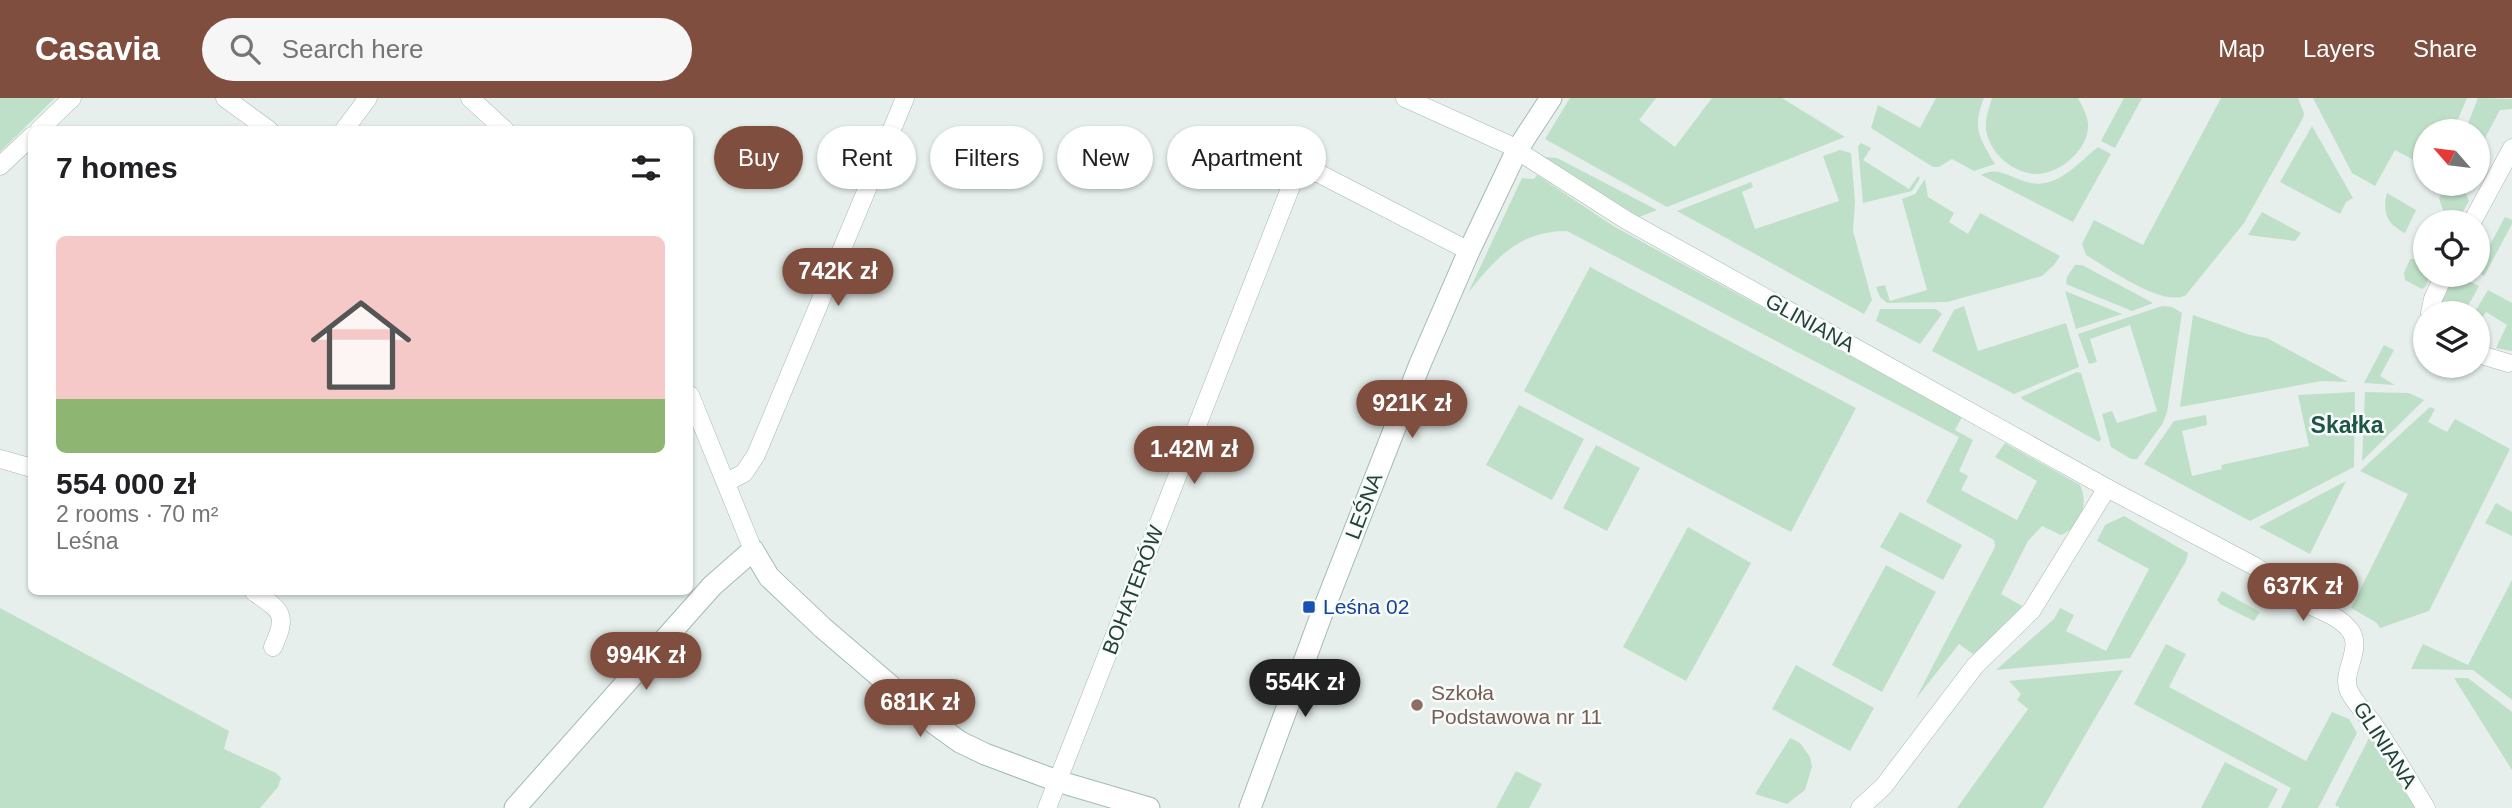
<!DOCTYPE html>
<html lang="en">
<head>
<meta charset="utf-8">
<style>
  :root { --surface:#fff; --page:#f6f6f6; --text:#202124; --muted:#757577; --accent:#7f4e3f }
  body { margin:0; font-family:Helvetica,sans-serif; background:var(--page); color:var(--text); height:100vh; display:flex; flex-direction:column; font-size:26px; white-space:nowrap }
  * { box-sizing:border-box; margin:0 }
  p { font-size:23px; color:var(--muted) }
  .icon { flex:none; width:38px; height:38px; fill:none; stroke:currentColor; stroke-width:2; stroke-linecap:round; stroke-linejoin:round }
  .map { position:relative; flex:1; overflow:hidden }
  .details { position:absolute; left:28px; top:28px; width:665px; height:469px; display:flex; flex-direction:column; background:var(--surface); border-radius:10px; box-shadow:0 2px 5px #0004 }
  .details>* { flex:none }
  .banner { position:absolute; left:714px; top:28px; width:665px; height:63px; display:flex; gap:14px }
  .needle { width:46px; rotate:298deg }
  .buttons { position:absolute; left:2413px; top:21px; display:grid; gap:14px }
  .buttons a { display:grid; place-items:center; width:77px; height:77px; border-radius:50%; background:var(--surface); box-shadow:0 2px 5px #0004; font-size:35px }
  .price { position:absolute; translate:-50% -60px; padding:0 16px; border-radius:24px; background:var(--accent); color:#fff; font-size:23px; line-height:46px; filter:drop-shadow(0 2px 4px #0008) }
  .price::after { content:''; position:absolute; left:50%; top:42px; width:21px; height:16px; margin-left:-10px; background:inherit; clip-path:polygon(0 0,100% 0,50% 100%) }
  .price.on { background:#222; color:#fff }
  ul { padding:0; list-style:none }
  li { display:grid; align-content:center; gap:14px; height:371px; padding:0 28px }
  li span { display:grid; place-items:center; height:217px; border-radius:10px; color:#555 }
  li>.icon { margin-inline-start:auto }
  span .icon { width:126px; height:126px; fill:#fffc; stroke-width:1 }
  li b { font-size:30px }
  h2 { display:flex; justify-content:space-between; align-items:center; height:84px; padding:0 28px; font-size:30px }
  .tag { padding:0 24px; border-radius:32px; background:var(--surface); box-shadow:0 2px 5px #0004; font-size:24px; line-height:63px }
  .tag.on { background:var(--accent); color:#fff }
  header { display:flex; align-items:center; gap:42px; box-sizing:border-box; height:98px; padding:0 35px; background:var(--accent); color:#fff }
  header strong { font-size:33px }
  nav { display:flex; gap:38px; margin-inline-start:auto; font-size:24px }
  .search { width:490px; height:63px; background:var(--page); display:flex; align-items:center; gap:18px; box-sizing:border-box; padding:0 24px; border-radius:38px; color:var(--muted); font-size:26px }
  .map>svg:first-child { display:block }
</style>
</head>
<body>
<header>
<strong>Casavia</strong>
<div class="search"><svg class="icon" aria-label="search" viewBox="0 0 24 24"><circle cx="10" cy="10" r="6"/><path d="M15 15l6 6"/></svg>Search here</div>
<nav><a>Map</a><a>Layers</a><a>Share</a></nav>
</header>
<div class="map">
<svg width="2512" height="710" viewBox="0 0 2512 710">
  <rect width="100%" height="100%" fill="#e6efeb"/>
  <path fill="#bfe0c8" d="M0 0H55L0 54Z
    M1570 0H1656L1639 22 1675 49 1712 0H1782L1845 39 1667 109 1545 41Z
    M1936 0H1984C1972 30 1979 40 1995 66L1974 73 1952 61 1939 69H1933L1871 30 1878 7 1920 30Z
    M1992 0H2078C2082 8 2087 16 2088 25 2090 51 2059 77 2035 76 2011 74 1990 55 1986 32 1985 21 1989 10 1992 0Z
    M2124 0H2142L2115 50 2101 43Z
    M2221 0H2298L2304 15 2303 20 2244 125 2186 197C2163 210 2108 170 2086 157L2082 146 2094 122 2143 147Z
    M2313 0H2467L2453 33H2426L2425 68 2395 52 2375 88 2352 75Z
    M2478 0 2512 1V11L2500 12 2478 53V33H2465Z
    M2312 28 2353 100 2346 104 2340 116 2280 84Z
    M1861 45 1871 50 1863 62 1909 91 1918 78 1920 80 1912 93 1863 105 1858 48Z
    M2098 49 2111 56 2073 124 1981 77C2005 64 2020 93 2049 84 2067 79 2083 61 2098 49Z
    M1840 52 1851 55 1855 104 1853 133 1872 202 1864 216 1677 113 1751 84 1753 89 1742 94 1755 131 1839 103 1823 58Z
    M1545 59 1557 60 1657 112 1639 119Z
    M1537 77 1615 129 1962 319 1955 332 1973 342 1959 373 1968 378 1961 392 2017 422 2037 383 1995 359 2005 345 2080 387C2089 405 2081 429 2061 437L2042 428 2028 443 2001 496 2024 509 2013 523 1973 556 1959 546 1915 602 1995 449 1994 442 1926 404 1959 339 1567 133C1519 133 1496 160 1468 195L1522 80 1534 81Z
    M1925 81 1928 99 1954 115 1949 124 1968 136 1980 115 2060 158 2054 167 2042 178 1947 204 1887 205 1880 199 1876 189 1885 187 1890 203 1927 192 1902 101 1915 96Z
    M2465 94 2469 103 2457 124H2447L2439 100 2441 97Z
    M2387 95 2416 112 2405 135C2387 126 2382 115 2387 95Z
    M2262 114 2301 135 2295 143 2248 137Z
    M2505 119 2512 122V126L2484 178 2478 174V164L2480 165Z
    M2410 161H2418L2425 166 2426 177H2430L2426 188 2422 191 2405 182 2404 175Z
    M2075 167H2082L2153 205 2132 213 2066 186 2067 179Z
    M1590 169 1856 310 1791 434 1524 293Z
    M2455 177 2479 188 2464 215H2442V203Z
    M2488 192 2512 205V253L2496 250 2507 227 2486 214 2478 226V215H2474Z
    M2065 193 2122 216 2076 231Z
    M1964 208 1978 253 2066 225 2079 269 2014 296 1932 253 1954 212Z
    M2162 208 2172 209 2182 215 2167 314 2163 325 2137 361H2131L2111 349 2102 316 2112 313 2117 325 2157 313 2130 227 2090 241 2097 264 2089 266 2078 236Z
    M1880 211H1936L1942 216 1920 246 1876 223Z
    M2193 217 2250 237 2267 240 2348 284 2322 283 2180 309Z
    M2384 247 2394 252 2380 278 2395 287 2364 285Z
    M2077 274 2081 275 2101 341 2099 344 2022 301 2021 299Z
    M2355 294 2354 369 2250 423 2144 366 2174 323 2206 317 2207 327 2182 333 2192 378 2222 371 2221 367 2309 348 2298 297Z
    M2365 294 2409 295 2424 302 2362 363Z
    M1519 307 1584 341 1552 402 1486 367Z
    M2430 309 2435 311 2428 324 2447 334 2455 321 2510 351 2429 513 2380 530 2377 525 2351 510 2408 396 2360 373Z
    M1596 347 1640 370 1607 433 1563 410Z
    M2346 383 2310 456 2259 429Z
    M2496 405 2512 414V438L2485 425Z
    M1900 414 1962 447 1943 482 1880 449Z
    M2124 418 2188 455 2186 463 2130 560 1996 572 2054 521 2060 510 2074 517 2066 533 2106 553 2149 471 2097 443 2105 427Z
    M1688 429 1751 465 1686 583 1623 549Z
    M1886 467 1936 494 1882 594 1832 567Z
    M2512 482V602L2473 572 2411 571 2423 546 2468 567Z
    M2222 493 2260 514 2254 523 2220 506 2217 502Z
    M0 510 229 633 224 651 276 675 281 680 278 689 260 710H0Z
    M2166 546 2186 556 2169 589 2306 663 2332 614 2349 621 2357 635 2318 710H2281L2291 690 2134 606Z
    M1796 567 1874 610 1850 653 1772 611Z
    M2123 572 2043 710H1957L2028 611 2017 602 2021 596 2009 583Z
    M2454 580H2468L2512 614V672Z
    M2370 638 2415 710H2340L2335 707Z
    M1790 640 1800 645 1810 659 1812 669 1805 692 1787 706 1755 696Z
    M2225 664 2278 691 2268 710H2201Z
    M1516 673 1542 686 1529 710H1496Z"/>
  <g fill="none" stroke-linecap="round" stroke-linejoin="round">
    <g stroke="#a8b8b2" stroke-width="19">
      <path id="street" d="M225 0 269 32
        M470 0 505 32
        M1405 0 1507 46 1626 122 2107 390 2256 469C2269 477 2277 488 2289 496 2307 509 2335 514 2349 531 2365 550 2340 574 2349 593 2354 604 2364 613 2371 623 2391 651 2408 681 2426 710
        M39 32 72 0
        M344 32 368 0
        M0 68 32 38
        M2472 124 2512 50
        M2430 215 2433 201 2444 177
        M2478 256 2508 265
        M690 297 753 452
        M0 361 32 370
        M727 384 744 375 756 357 905 0
        M254 494C282 513 288 516 273 549
        M1047 710 1295 78 1306 73 1320 76 1469 153
        M1860 710 1883 689 1975 568 2032 512 2107 390"/>
    </g>
    <g stroke="#a4bbb3" stroke-width="23">
      <path id="secondary" d="M515 710 712 488 753 452 769 479 823 530 935 626 960 644 985 656 1057 683 1149 710
        M1250 710 1321 518 1420 266 1469 153 1517 52 1551 0"/>
    </g>
    <use href="#street" stroke="#fff" stroke-width="18"/>
    <use href="#secondary" stroke="#fff" stroke-width="21"/>
  </g>
  <rect fill="#1a4fb4" stroke="#f7fbf9" stroke-width="2.5" x="1302" y="502" width="14" height="14" rx="3.5"/>
  <circle fill="#8d6e63" stroke="#f7fbf9" stroke-width="2.5" cx="1417" cy="607" r="7"/>
  <g text-anchor="middle" stroke-width="5" stroke-linejoin="round" paint-order="stroke">
    <g font-size="21" fill="#24423a" stroke="#f7fbf9">
      <text transform="translate(1810 225) rotate(29)" y="7">GLINIANA</text>
      <text transform="translate(1364 408) rotate(-69)" y="7">LEŚNA</text>
      <text transform="translate(1133 492) rotate(-69)" y="7">BOHATERÓW</text>
      <text transform="translate(2385 647) rotate(57)" y="7">GLINIANA</text>
    </g>
    <g font-size="21" fill="#164399" stroke="#f7fbf9" text-anchor="start">
      <text x="1323" y="516">Leśna 02</text>
    </g>
    <g font-size="21" fill="#785e54" stroke="#f7fbf9" text-anchor="start">
      <text x="1431" y="602">Szkoła<tspan x="1431" dy="24">Podstawowa nr 11</tspan></text>
    </g>
    <g font-size="23" font-weight="bold" fill="#1f5548" stroke="#f7fbf9">
      <text x="2347" y="335">Skałka</text>
    </g>
  </g>
</svg>
<div class="buttons">
<a><svg class="needle" viewBox="-14 -14 28 28"><path d="M0-13l5 13h-10z" fill="#e53935"/><path d="M0 13l5-13h-10z" fill="#757577"/></svg></a>
<a><svg class="icon" aria-label="locate" viewBox="0 0 24 24"><circle cx="12" cy="12" r="6"/><path d="M12 2v4M12 18v4M2 12h4M18 12h4"/></svg></a>
<a><svg class="icon" aria-label="layers" viewBox="0 0 24 24"><path d="M12 4l9 5-9 5-9-5zM3 14l9 5 9-5"/></svg></a>
</div>
<b class="price" style="left:838px;top:210px">742K zł</b>
<b class="price" style="left:1412px;top:342px">921K zł</b>
<b class="price" style="left:1194px;top:388px">1.42M zł</b>
<b class="price" style="left:2303px;top:525px">637K zł</b>
<b class="price" style="left:646px;top:594px">994K zł</b>
<b class="price on" style="left:1305px;top:621px">554K zł</b>
<b class="price" style="left:920px;top:641px">681K zł</b>
<div class="banner">
<a class="tag on">Buy</a>
<a class="tag">Rent</a>
<a class="tag">Filters</a>
<a class="tag">New</a>
<a class="tag">Apartment</a>
</div>
<section class="details">
<h2>7 homes<svg class="icon" aria-label="filters" viewBox="0 0 24 24"><path d="M4 7h16M4 17h16"/><circle cx="9" cy="7" r="2"/><circle cx="15" cy="17" r="2"/></svg></h2>
<ul>
<li><span style="background:linear-gradient(#f6c9c9 75%,#8fb573 0)"><svg class="icon" aria-label="home" viewBox="0 0 24 24"><path d="M3 11l9-7 9 7M6 9v11h12V9"/></svg></span><div><b>554 000 zł</b><p>2 rooms · 70 m²</p><p>Leśna</p></div></li>
</ul>
</section>
</div>
</body>
</html>
